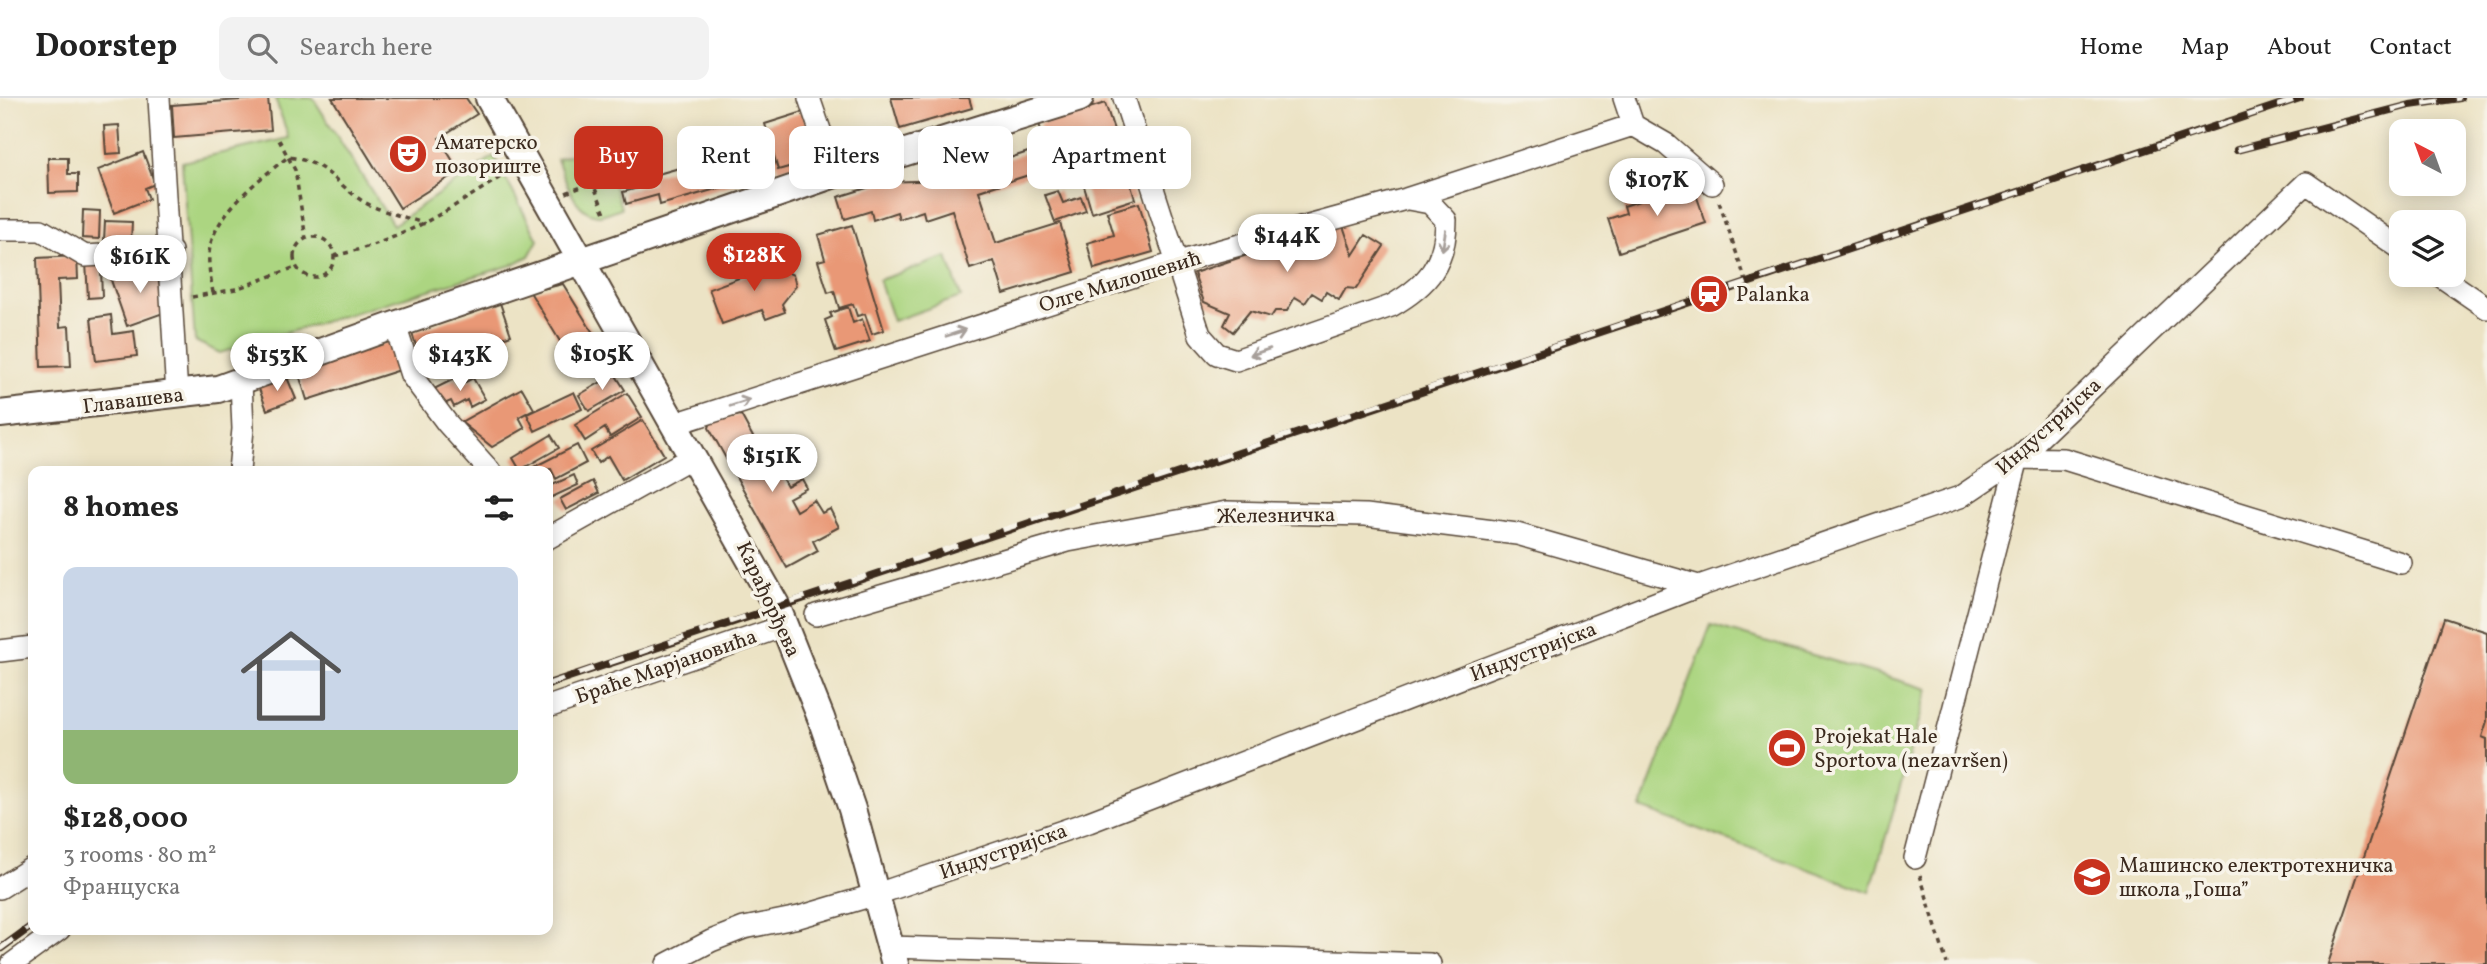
<!DOCTYPE html>
<html lang="en">
<head>
<meta charset="utf-8">
<style>
  :root { --surface:#fff; --page:#f2f2f2; --text:#222; --muted:#767676; --line:#e0e0e0; --accent:#c8321e }
  body { margin:0; font-family:Vollkorn,serif; background:var(--page); color:var(--text); height:100vh; display:flex; flex-direction:column; font-size:26px; white-space:nowrap }
  * { box-sizing:border-box; margin:0 }
  p { font-size:23px; color:var(--muted) }
  .icon { flex:none; width:38px; height:38px; fill:none; stroke:currentColor; stroke-width:2; stroke-linecap:round; stroke-linejoin:round }
  .map { position:relative; flex:1; overflow:hidden }
  .drawer { position:absolute; left:28px; top:368px; width:525px; height:469px; display:flex; flex-direction:column; background:var(--surface); border-radius:14px; box-shadow:0 4px 18px #0003 }
  .drawer>* { flex:none }
  .top-card { position:absolute; left:574px; top:28px; width:665px; height:63px; display:flex; gap:14px }
  .needle { width:46px; rotate:319deg }
  .buttons { position:absolute; left:2389px; top:21px; display:grid; gap:14px }
  .buttons a { display:grid; place-items:center; width:77px; height:77px; border-radius:14px; background:var(--surface); box-shadow:0 4px 18px #0003; font-size:35px }
  .price { position:absolute; translate:-50% -60px; padding:0 16px; border-radius:24px; background:#fff; color:#222; font-size:23px; line-height:46px; filter:drop-shadow(0 2px 4px #0008) }
  .price::after { content:''; position:absolute; left:50%; top:42px; width:21px; height:16px; margin-left:-10px; background:inherit; clip-path:polygon(0 0,100% 0,50% 100%) }
  .price.active { background:var(--accent); color:#fff }
  ul { padding:0; list-style:none }
  li { display:grid; align-content:center; gap:14px; height:371px; padding:0 35px }
  li+li { border-top:2px solid var(--line) }
  li span { display:grid; place-items:center; height:217px; border-radius:14px; color:#555 }
  li>.icon { margin-inline-start:auto }
  span .icon { width:126px; height:126px; fill:#fffc; stroke-width:1 }
  li b { font-size:30px }
  h2 { display:flex; justify-content:space-between; align-items:center; height:84px; padding:0 35px; font-size:30px }
  .chip { padding:0 24px; border-radius:14px; background:var(--surface); box-shadow:0 4px 18px #0003; font-size:24px; line-height:63px }
  .chip.active { background:var(--accent); color:#fff }
  header { display:flex; align-items:center; gap:42px; box-sizing:border-box; height:98px; padding:0 35px; background:var(--surface); border-bottom:2px solid var(--line) }
  header strong { font-size:33px }
  nav { display:flex; gap:38px; margin-inline-start:auto; font-size:24px }
  .search { width:490px; height:63px; background:var(--page); display:flex; align-items:center; gap:18px; box-sizing:border-box; padding:0 24px; border-radius:14px; color:var(--muted); font-size:26px }
  .map>svg:first-child { display:block }
</style>
</head>
<body>
<header>
<strong>Doorstep</strong>
<div class="search"><svg class="icon" aria-label="search" viewBox="0 0 24 24"><circle cx="10" cy="10" r="6"/><path d="M15 15l6 6"/></svg>Search here</div>
<nav><a>Home</a><a>Map</a><a>About</a><a>Contact</a></nav>
</header>
<div class="map">
<svg width="2487" height="866" viewBox="0 0 2487 866">
  <rect width="100%" height="100%" fill="#f7f3e8"/>
  <filter id="ink" filterUnits="userSpaceOnUse"><feTurbulence type="fractalNoise" baseFrequency=".0143" numOctaves="2"/><feDisplacementMap in="SourceGraphic" scale="14" xChannelSelector="R" yChannelSelector="G"/><feConvolveMatrix kernelMatrix="1 2 1 2 8 2 1 2 1" color-interpolation-filters="sRGB"/></filter>
  <filter id="wash" filterUnits="userSpaceOnUse"><feTurbulence type="fractalNoise" baseFrequency=".00686" numOctaves="4" result="noise"/><feDisplacementMap in="SourceGraphic" scale="28" xChannelSelector="R" yChannelSelector="G"/><feGaussianBlur stdDeviation="1.57" result="paint"/><feColorMatrix in="noise" values="0 0 0 0 0 0 0 0 0 0 0 0 0 0 0 0 0 1.4 0 .05"/><feComposite in="paint" operator="in"/></filter>
  <g filter="url(#wash)">
    <rect width="100%" height="100%" fill="#ece3c5"/>
    <path fill="#acd581" stroke="#748050" stroke-width="2" d="M275 0H313L393 127 494 58 538 142 529 158 512 167 220 255 195 243 182 64 289 40Z
      M602 47 621 110C614 112 605 117 599 117 574 116 565 80 557 61Z
      M947 159 961 199 893 223 879 182Z
      M1711 527 1928 591 1870 794 1641 710Z"/>
    <g id="blocks">
      <path fill="#e99876" d="M268 0 271 32 174 40 172 7Z
        M332 0H466L477 16 439 40 459 73 400 110Z
        M891 0H969L972 10 900 31Z
        M1105 5 1126 68 1074 85 1065 59 1051 64 1039 26Z
        M803 14 817 61 778 72 765 26Z
        M119 27 121 55 106 56 104 28Z
        M630 40 638 78 615 83 607 45Z
        M757 48 765 77 660 107 658 97 626 106 623 94 653 86 651 78Z
        M1034 52 1041 73 979 93 996 145 1060 125 1075 174 1004 196 994 163 970 171 952 112 925 121 923 113 899 121 897 114 873 122 871 113 845 121 838 99 886 84 944 82Z
        M143 54 155 86 145 90 149 101 114 115 98 72Z
        M48 60H68V76H78V94L49 95Z
        M1126 71 1135 101 1092 115 1083 85Z
        M1692 85 1706 125 1619 154 1608 121 1626 115 1624 108Z
        M1058 93 1063 105 1081 99 1086 113 1055 124 1045 97Z
        M1139 105 1153 154 1094 171 1087 145 1114 137 1107 114Z
        M83 112 100 113 99 141 82 140Z
        M105 123 132 124 131 144 104 143Z
        M1342 125 1353 157 1366 137 1384 148 1356 191 1346 190 1339 202 1326 194 1322 201 1312 195 1305 205 1295 199 1287 213H1275L1271 219 1250 213 1233 234 1224 227 1230 215 1204 204 1194 175Z
        M852 127 884 232 872 236 865 216 857 218 853 206 839 210 834 193 828 195 818 163 825 161 818 137Z
        M77 158 78 181 58 182 60 229 69 228 71 268 41 269 37 160Z
        M118 162V170L101 171 102 199 88 200 86 164Z
        M767 162 775 174 785 173 793 177 796 188 782 206 785 214 766 221 762 212 722 226 709 191 750 176 748 169Z
        M153 167 169 213 127 228 111 182Z
        M563 186 609 261 581 278 530 194Z
        M500 205 511 237 422 267 412 235Z
        M848 209 853 225 862 221 870 243 836 254 825 222 832 219 830 215Z
        M111 217 113 236 134 233 137 258 96 263 91 220Z
        M391 243 400 272 307 302 298 273Z
        M615 276 625 292 589 313 579 297Z
        M286 277 296 301 267 312 258 288Z
        M456 280 460 287 473 280 485 301 470 309 467 302 454 309 451 303 442 307 434 291Z
        M522 290 534 311 519 319 525 330 492 349 461 324Z
        M574 294 582 311 535 333 527 316Z
        M627 295 642 319 610 339 605 330 585 343 575 327Z
        M741 317 766 363 771 360 787 389 802 381 807 390 789 400 796 413 814 402 822 415 830 411 839 429 813 443 818 453 787 470 709 330 711 323Z
        M643 322 664 357 622 382 608 358 598 365 591 353Z
        M551 337 559 350 520 372 513 360Z
        M577 347 586 365 556 381 551 371 526 373Z
        M574 377 578 387 548 401V389Z
        M593 383 599 395 566 412 560 401Z
        M2444 520 2487 534V623L2482 639 2487 641V866H2328Z"/>
    </g>
  </g>
  <g filter="url(#ink)">
    <use href="#blocks" fill-opacity="0" stroke="#564637" stroke-width="2"/>
    <g fill="none" stroke-linecap="round" stroke-linejoin="round">
      <g stroke="#564637" stroke-width="24">
        <path id="minor" d="M159 0 177 297
          M809 0 835 76
          M1124 0 1200 237 1217 256 1236 262 1391 208C1428 187 1446 165 1446 122L1430 105 1408 101
          M1624 0 1633 27
          M0 132H41L85 158 171 153
          M2439 177 2487 210
          M395 227 411 277 447 325 490 373
          M675 326 1178 164 1406 101 1633 27 1666 46 1712 86
          M239 373 243 331 241 284
          M548 440 694 358
          M816 517 1068 443 1227 414 1366 417 1517 436 1699 488
          M0 553 33 549
          M548 609 784 528
          M1915 760 2018 360 2064 361 2401 465
          M0 790 33 769
          M891 849 1430 866
          M12 866 60 831
          M667 866 711 843 744 830 799 819 877 796 1089 724 1699 488 1960 399 2018 360 2306 85 2401 151"/>
      </g>
      <g stroke="#564637" stroke-width="30">
        <path id="major" d="M489 0 776 507 821 620 852 711 895 866
          M0 316 218 291 395 227 835 76 1080 0"/>
      </g>
      <path stroke="#564637" stroke-width="3.5" stroke-dasharray="5 5" stroke-linecap="butt" d="M279 42 295 72 306 141
        M580 54 605 115
        M566 95 611 78
        M1719 104 1747 186
        M294 159a20 20 0 1 1 40 0a20 20 0 1 1-40 0Z
        M334 158C406 141 445 114 507 75
        M213 195C211 182 208 169 209 156 212 117 259 81 288 59 325 64 331 80 358 100 375 113 405 118 425 126
        M192 199 236 191 296 169
        M1920 777 1947 866"/>
      <use href="#minor" stroke="#fff" stroke-width="21"/>
      <use href="#major" stroke="#fff" stroke-width="26"/>
      <g stroke="#3b2a1e" stroke-width="8">
        <path id="rail" d="M2237 52 2410 7 2460 0
          M548 586C1130 386 1716 197 2300 0
          M0 851 33 827"/>
      </g>
      <use href="#rail" stroke="#f7f3e8" stroke-width="5" stroke-dasharray="16" stroke-linecap="butt"/>
    </g>
    <defs><path id="oneway-shaft" d="M-6 0H5M1.5-3L5.5 0L1.5 3" fill="none" stroke-width="1.6" stroke-linecap="round" stroke-linejoin="round" transform="scale(1.75)"/></defs>
    <g stroke="#a79f9a">
      <use href="#oneway-shaft" transform="translate(1444 142) rotate(99)"/>
      <use href="#oneway-shaft" transform="translate(956 235) rotate(-18)"/>
      <use href="#oneway-shaft" transform="translate(1260 254) rotate(161)"/>
      <use href="#oneway-shaft" transform="translate(740 305) rotate(-18)"/>
    </g>
  </g>
  <defs>
    <g id="theatre-disc" transform="scale(2.0125)"><circle r="9.5" fill="#c8321e" stroke="#f7f3e8"/><path d="M-5-5.5Q0-4 5-5.5V0Q5 5 0 6Q-5 5-5 0ZM-3.3-2.5H-1v1.5H-3.3ZM1-2.5H3.3v1.5H1ZM-2.8 1Q0 5.5 2.8 1Z" fill="#fff"/></g>
    <g id="station-disc" transform="scale(2.0125)"><circle r="9.5" fill="#c8321e" stroke="#f7f3e8"/><path d="M-3-6H3Q5-6 5-4V2Q5 4 3 4L4.5 6H3L1.5 4h-3L-3 6H-4.5L-3 4Q-5 4-5 2V-4Q-5-6-3-6ZM-3.5-4v3h7v-3ZM-3.5 1v1.5H-2V1ZM2 1v1.5H3.5V1Z" fill="#fff"/></g>
    <g id="stadium-disc" transform="scale(2.0125)"><circle r="9.5" fill="#c8321e" stroke="#f7f3e8"/><path d="M0-5a6.5 5 0 1 0 0 10a6.5 5 0 1 0 0-10ZM-3.5-1.8h7v3.6h-7Z" fill="#fff"/></g>
    <g id="school-disc" transform="scale(2.0125)"><circle r="9.5" fill="#c8321e" stroke="#f7f3e8"/><path d="M0-5L7-2L0 1L-7-2ZM-4 1L0 2.5L4 1V4Q0 6-4 4Z" fill="#fff"/></g>
  </defs>
  <g fill-rule="evenodd">
    <use href="#theatre-disc" x="408" y="56"/>
    <use href="#station-disc" x="1709" y="196"/>
    <use href="#stadium-disc" x="1787" y="650"/>
    <use href="#school-disc" x="2092" y="779"/>
  </g>
  <g text-anchor="middle" stroke-width="7" stroke-linejoin="round" paint-order="stroke">
    <g font-size="21" fill="#3b2a1e" stroke="#f7f3e8" text-anchor="start">
      <text x="435" y="51">Аматерско<tspan x="435" dy="24">позориште</tspan></text>
      <text x="1736" y="203">Palanka</text>
      <text x="1814" y="645">Projekat Hale<tspan x="1814" dy="24">Sportova (nezavršen)</tspan></text>
      <text x="2119" y="774">Машинско електротехничка<tspan x="2119" dy="24">школа „Гоша”</tspan></text>
    </g>
    <g font-size="21" fill="#3b2a1e" stroke="#f7f3e8">
      <text transform="translate(1120 183) rotate(-17)" y="7">Олге Милошевић</text>
      <text transform="translate(133 302) rotate(-7)" y="7">Главашева</text>
      <text transform="translate(2048 328) rotate(-42)" y="7">Индустријска</text>
      <text transform="translate(1276 417) rotate(-1)" y="7">Железничка</text>
      <text transform="translate(769 501) rotate(65)" y="7">Карађорђева</text>
      <text transform="translate(1533 553) rotate(-21)" y="7">Индустријска</text>
      <text transform="translate(666 568) rotate(-19)" y="7">Браће Марјановића</text>
      <text transform="translate(1003 753) rotate(-19)" y="7">Индустријска</text>
    </g>
  </g>
</svg>
<div class="buttons">
<a><svg class="needle" viewBox="-14 -14 28 28"><path d="M0-13l5 13h-10z" fill="#e53935"/><path d="M0 13l5-13h-10z" fill="#767676"/></svg></a>
<a><svg class="icon" aria-label="layers" viewBox="0 0 24 24"><path d="M12 4l9 5-9 5-9-5zM3 14l9 5 9-5"/></svg></a>
</div>
<b class="price" style="left:1657px;top:120px">$107K</b>
<b class="price" style="left:1287px;top:176px">$144K</b>
<b class="price active" style="left:754px;top:195px">$128K</b>
<b class="price" style="left:140px;top:197px">$161K</b>
<b class="price" style="left:602px;top:294px">$105K</b>
<b class="price" style="left:277px;top:295px">$153K</b>
<b class="price" style="left:460px;top:295px">$143K</b>
<b class="price" style="left:772px;top:396px">$151K</b>
<div class="top-card">
<a class="chip active">Buy</a>
<a class="chip">Rent</a>
<a class="chip">Filters</a>
<a class="chip">New</a>
<a class="chip">Apartment</a>
</div>
<section class="drawer">
<h2>8 homes<svg class="icon" aria-label="filters" viewBox="0 0 24 24"><path d="M4 7h16M4 17h16"/><circle cx="9" cy="7" r="2"/><circle cx="15" cy="17" r="2"/></svg></h2>
<ul>
<li><span style="background:linear-gradient(#c9d6e8 75%,#8fb573 0)"><svg class="icon" aria-label="home" viewBox="0 0 24 24"><path d="M3 11l9-7 9 7M6 9v11h12V9"/></svg></span><div><b>$128,000</b><p>3 rooms · 80 m²</p><p>Француска</p></div></li>
</ul>
</section>
</div>
</body>
</html>
